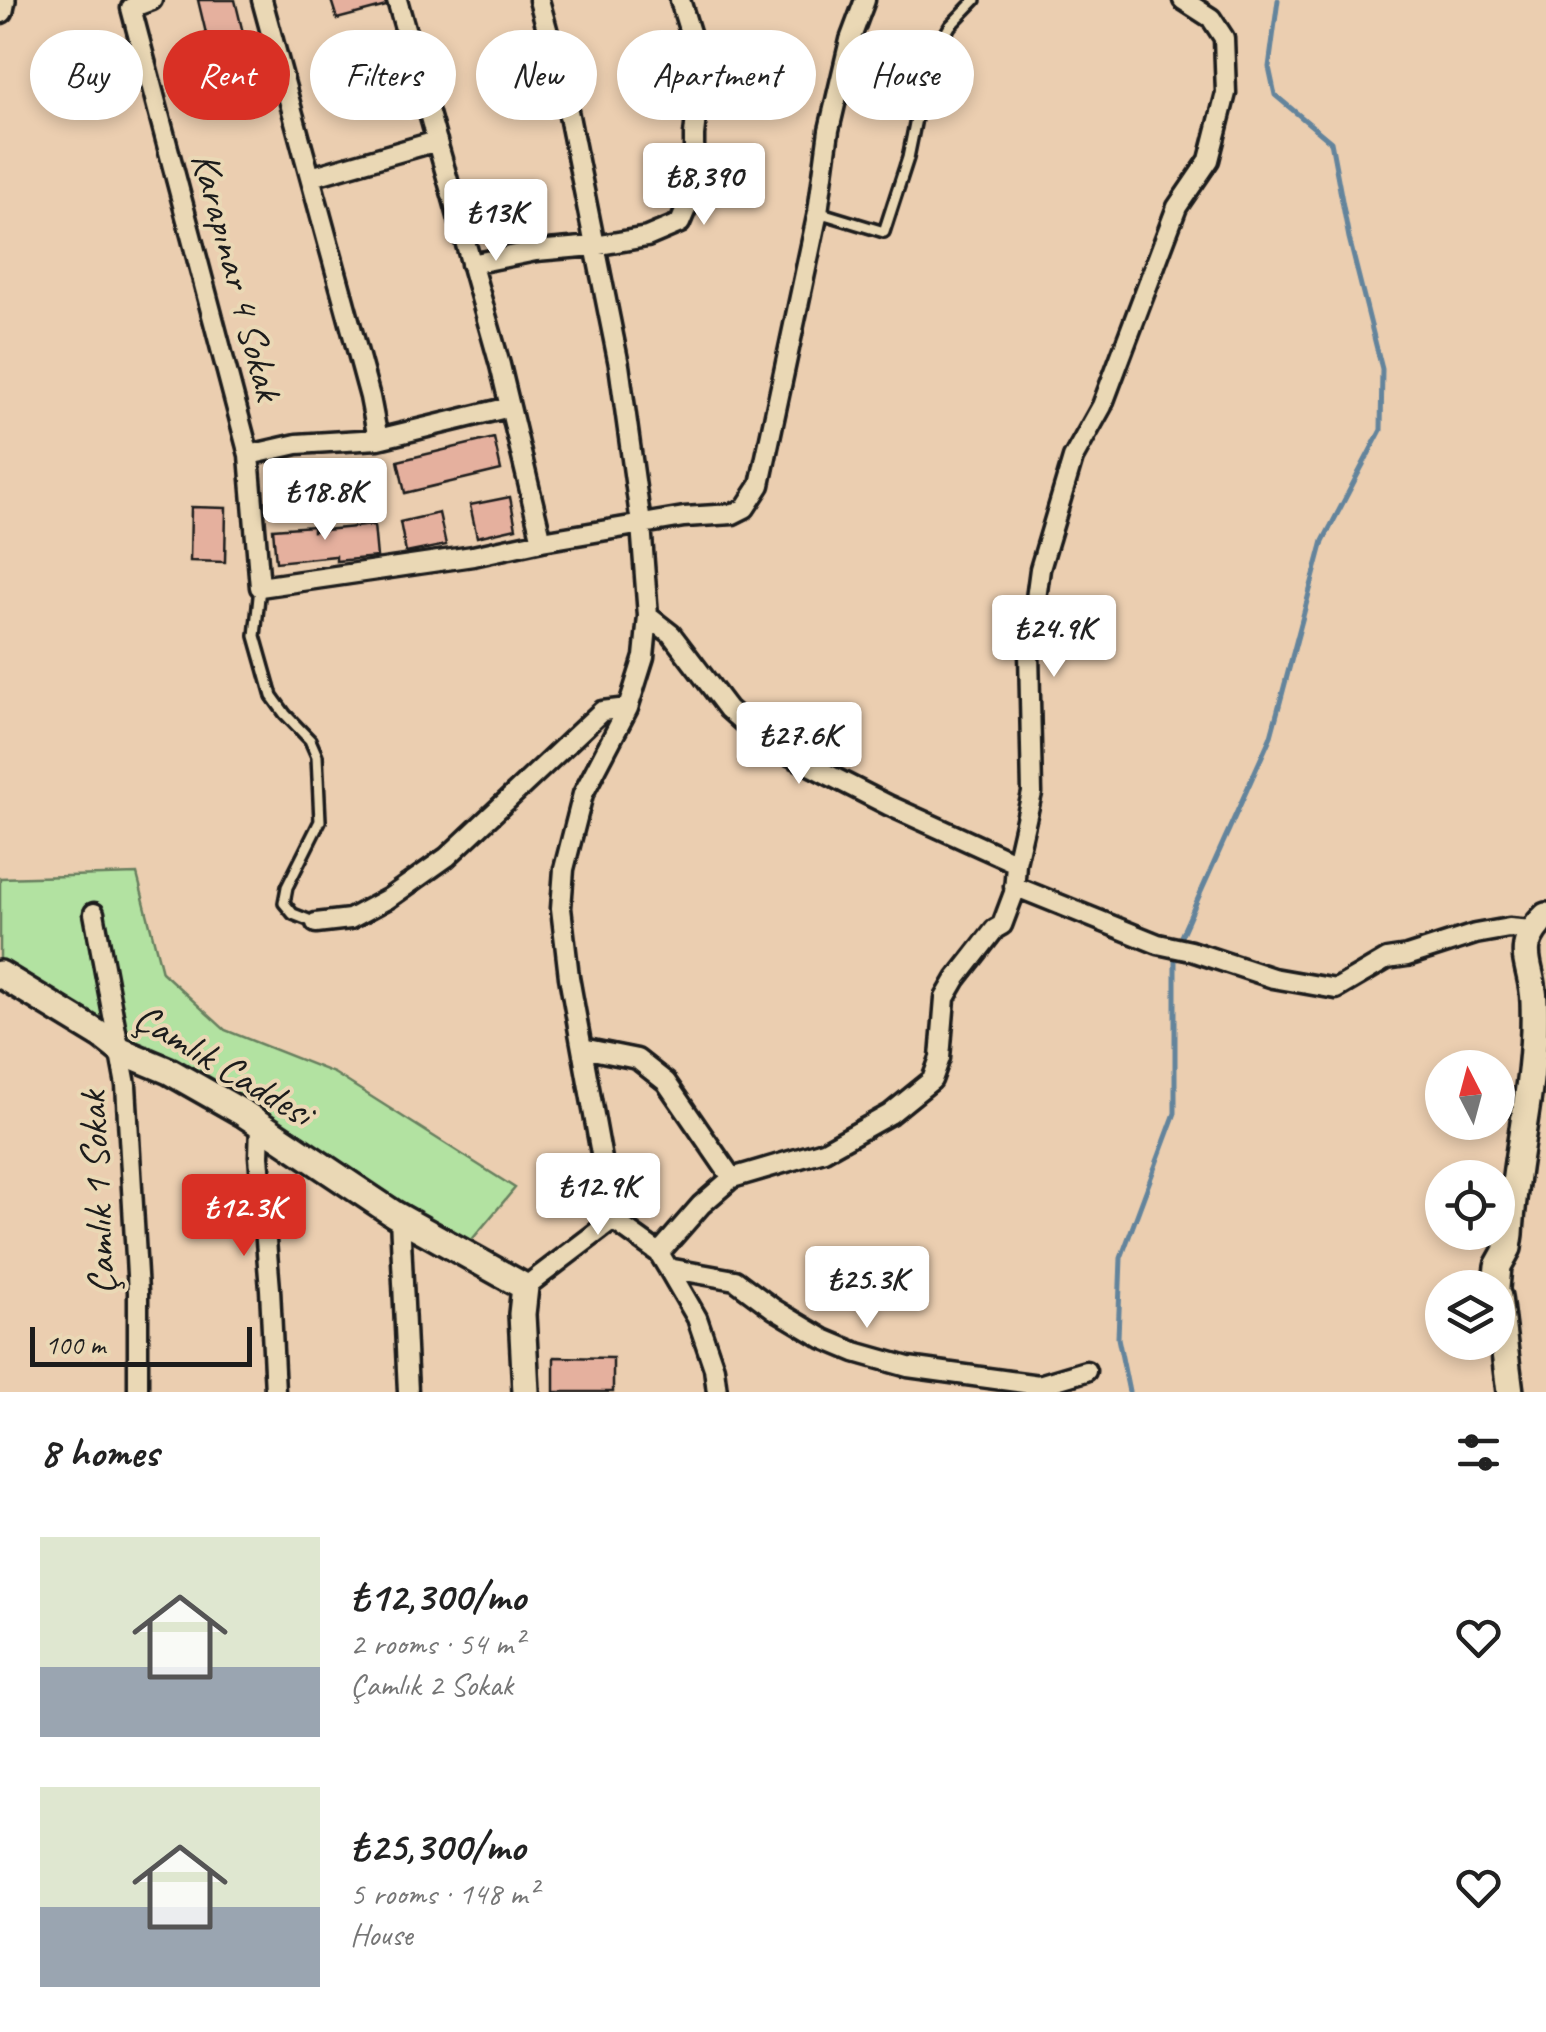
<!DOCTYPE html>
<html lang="en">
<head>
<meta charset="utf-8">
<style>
  :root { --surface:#fff; --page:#f2f2f2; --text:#222; --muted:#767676; --accent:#d93025 }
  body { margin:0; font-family:Caveat,sans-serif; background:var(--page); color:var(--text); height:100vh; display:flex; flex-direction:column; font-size:38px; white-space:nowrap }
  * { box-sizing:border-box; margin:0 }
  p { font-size:32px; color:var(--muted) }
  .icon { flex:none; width:55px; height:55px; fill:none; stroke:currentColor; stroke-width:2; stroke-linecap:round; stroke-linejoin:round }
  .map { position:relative; height:1392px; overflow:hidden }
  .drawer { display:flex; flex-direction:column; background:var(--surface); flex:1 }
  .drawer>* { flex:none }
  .banner { position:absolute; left:30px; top:30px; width:1000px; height:90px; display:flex; gap:20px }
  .needle { width:65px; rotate:354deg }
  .buttons { position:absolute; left:1425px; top:1050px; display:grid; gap:20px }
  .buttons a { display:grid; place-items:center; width:90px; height:90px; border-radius:50%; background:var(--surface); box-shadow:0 5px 15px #0003; font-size:50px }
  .scale { position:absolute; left:30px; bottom:25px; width:222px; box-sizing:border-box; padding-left:10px; border:5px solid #1c1c1c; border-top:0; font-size:28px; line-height:35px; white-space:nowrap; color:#1c1c1c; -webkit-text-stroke:8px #ead8b5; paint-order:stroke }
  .price { position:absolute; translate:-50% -85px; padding:0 22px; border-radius:10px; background:#fff; color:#222; font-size:32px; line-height:65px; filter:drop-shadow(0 2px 5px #0008) }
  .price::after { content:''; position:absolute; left:50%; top:60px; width:30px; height:22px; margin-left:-15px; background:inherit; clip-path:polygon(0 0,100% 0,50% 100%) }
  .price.active { background:var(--accent); color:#fff }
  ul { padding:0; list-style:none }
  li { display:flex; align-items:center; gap:30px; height:250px; padding:0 40px }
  li span { display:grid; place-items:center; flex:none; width:280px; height:200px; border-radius:0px; color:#555 }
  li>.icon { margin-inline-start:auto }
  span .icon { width:120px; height:120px; fill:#fffc; stroke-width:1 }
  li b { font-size:42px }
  h2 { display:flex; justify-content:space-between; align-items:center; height:120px; padding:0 40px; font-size:42px }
  .chip { padding:0 35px; border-radius:45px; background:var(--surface); box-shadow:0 5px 15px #0003; font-size:35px; line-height:90px }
  .chip.active { background:var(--accent); color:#fff }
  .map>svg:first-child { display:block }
</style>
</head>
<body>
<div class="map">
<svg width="1546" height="1392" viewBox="0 0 1546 1392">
  <rect width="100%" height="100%" fill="#ebceb0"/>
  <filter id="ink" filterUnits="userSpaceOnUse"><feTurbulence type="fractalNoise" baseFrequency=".01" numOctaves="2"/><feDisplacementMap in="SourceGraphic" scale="20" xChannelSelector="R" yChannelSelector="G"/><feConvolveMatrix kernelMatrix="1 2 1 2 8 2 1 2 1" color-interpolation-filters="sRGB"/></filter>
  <g filter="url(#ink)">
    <path fill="#b2e2a1" stroke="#677f5e" stroke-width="2.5" d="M137 874 162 972 225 1030 334 1073 515 1188 469 1243 181 1064 137 1049 128 1030 108 1023 0 964V878Z"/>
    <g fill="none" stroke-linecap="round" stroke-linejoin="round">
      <path stroke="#63849c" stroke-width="5" d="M1178 943 1271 736 1323 541 1381 430 1382 369 1349 238 1331 142 1275 95 1269 67 1278 0
        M1129 1392 1118 1338 1121 1258 1175 1113V953"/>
    </g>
    <path fill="#e5b09e" stroke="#1c1c1c" stroke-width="2.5" d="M198 0H235L245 41 210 50Z
      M331 0H385L386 6 337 19Z
      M494 438 501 470 405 493 398 461Z
      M370 464 373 496 278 505 275 473Z
      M510 497 516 528 477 537 470 505Z
      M191 507 226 508 225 562 190 561Z
      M439 513 446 545 406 553 400 522Z
      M374 525 377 557 336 561V556L276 562 273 529 313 526V531Z
      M554 1357 613 1358V1392H554Z"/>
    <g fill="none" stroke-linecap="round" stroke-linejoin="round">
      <g stroke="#1c1c1c" stroke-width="16">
        <path id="lane" d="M818 212 884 232 908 158 924 79 934 54 950 26 975 0
          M260 587 255 636 272 696 285 714 310 740 317 756 320 821 287 887 284 903 293 914 316 923"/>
      </g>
      <g stroke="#1c1c1c" stroke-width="25">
        <path id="street" d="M152 0 131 8 249 455 260 587 473 556 542 541 684 517 733 514 745 508 760 485 818 212 829 130 850 40 865 0
          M262 0 370 397 378 439
          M397 0 500 365 542 541
          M539 0 564 91 619 365 641 524 648 616 644 657 628 708 583 794 564 869 561 908 569 977 613 1220 659 1253 668 1268 697 1318 714 1368 717 1392
          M311 177 437 141
          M471 264 536 251 594 246 647 237 680 223 694 190V135L699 88 692 39 680 0
          M249 455 297 444 378 439 510 407
          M648 616 671 634 728 709 766 743 888 805 1016 863
          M1014 886 1158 944 1191 951 1273 978 1336 989 1387 959 1407 956 1475 934 1509 928 1532 930
          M94 913 126 1085 138 1292V1392
          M316 923 350 919 389 898 447 857 602 711 628 708
          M582 1048 637 1059 666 1082 732 1178
          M260 1125 259 1156 270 1289 275 1392
          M400 1217 408 1392
          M659 1253 701 1205 732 1178 824 1151 890 1114 932 1080 940 1058 945 998 956 979 995 929 1002 925 1014 893 1016 863 1032 793 1029 651 1040 569 1073 458 1102 406 1177 207 1209 160 1226 93 1224 38 1211 18 1183 0
          M668 1268 735 1280 774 1309 824 1339 855 1352 908 1367 1039 1385 1086 1371
          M525 1287 613 1220"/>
      </g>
      <g stroke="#1c1c1c" stroke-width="32">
        <path id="secondary" d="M0 10 2 0
          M0 974 102 1036 121 1051 169 1071 243 1113 394 1214 525 1287 522 1314 526 1392
          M1496 1288 1498 1266 1508 1248 1510 1234C1514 1156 1537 1081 1534 1002 1533 963 1511 950 1546 916
          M1498 1297 1510 1392"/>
      </g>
      <use href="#lane" stroke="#ead8b5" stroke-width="9"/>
      <use href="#street" stroke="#ead8b5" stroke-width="18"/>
      <use href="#secondary" stroke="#ead8b5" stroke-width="25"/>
    </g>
  </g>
  <g text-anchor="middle" stroke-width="8" stroke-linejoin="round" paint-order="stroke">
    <g font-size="40" fill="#1c1c1c" stroke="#ead8b5">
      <text transform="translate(238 276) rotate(75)" y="14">Karapınar 4 Sokak</text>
      <text transform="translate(224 1064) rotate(31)" y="14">Çamlık Caddesi</text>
      <text transform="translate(96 1193) rotate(-93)" y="14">Çamlık 1 Sokak</text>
    </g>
  </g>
</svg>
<div class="buttons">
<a><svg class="needle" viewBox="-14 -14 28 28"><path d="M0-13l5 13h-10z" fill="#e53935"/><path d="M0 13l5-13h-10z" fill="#767676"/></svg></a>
<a><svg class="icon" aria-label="locate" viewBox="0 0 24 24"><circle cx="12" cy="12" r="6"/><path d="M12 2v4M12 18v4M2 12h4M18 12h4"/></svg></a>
<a><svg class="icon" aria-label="layers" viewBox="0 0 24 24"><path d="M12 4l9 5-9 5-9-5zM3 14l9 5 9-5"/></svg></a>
</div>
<div class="scale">100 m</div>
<b class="price" style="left:704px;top:228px">₺8,390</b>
<b class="price" style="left:496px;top:264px">₺13K</b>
<b class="price" style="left:325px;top:543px">₺18.8K</b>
<b class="price" style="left:1054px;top:680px">₺24.9K</b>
<b class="price" style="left:799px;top:787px">₺27.6K</b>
<b class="price" style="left:598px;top:1238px">₺12.9K</b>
<b class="price active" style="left:244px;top:1259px">₺12.3K</b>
<b class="price" style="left:867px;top:1331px">₺25.3K</b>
<div class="banner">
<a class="chip">Buy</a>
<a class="chip active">Rent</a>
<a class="chip">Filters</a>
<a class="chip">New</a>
<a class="chip">Apartment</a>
<a class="chip">House</a>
</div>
</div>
<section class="drawer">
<h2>8 homes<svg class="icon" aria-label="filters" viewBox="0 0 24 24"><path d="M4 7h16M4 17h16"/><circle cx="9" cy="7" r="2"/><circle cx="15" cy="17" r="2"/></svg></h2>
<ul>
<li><span style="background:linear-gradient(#dfe7d0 65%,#9aa5b1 0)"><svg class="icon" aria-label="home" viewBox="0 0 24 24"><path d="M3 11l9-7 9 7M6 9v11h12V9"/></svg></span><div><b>₺12,300/mo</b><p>2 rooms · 54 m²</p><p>Çamlık 2 Sokak</p></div><svg class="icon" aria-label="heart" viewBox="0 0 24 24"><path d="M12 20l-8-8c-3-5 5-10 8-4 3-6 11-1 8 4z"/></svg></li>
<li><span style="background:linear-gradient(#dfe7d0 60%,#9aa5b1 0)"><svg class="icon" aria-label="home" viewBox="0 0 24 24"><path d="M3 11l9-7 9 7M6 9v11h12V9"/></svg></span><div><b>₺25,300/mo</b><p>5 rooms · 148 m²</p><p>House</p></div><svg class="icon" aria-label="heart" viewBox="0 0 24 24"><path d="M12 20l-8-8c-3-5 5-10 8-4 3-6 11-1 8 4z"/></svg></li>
</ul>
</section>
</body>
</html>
